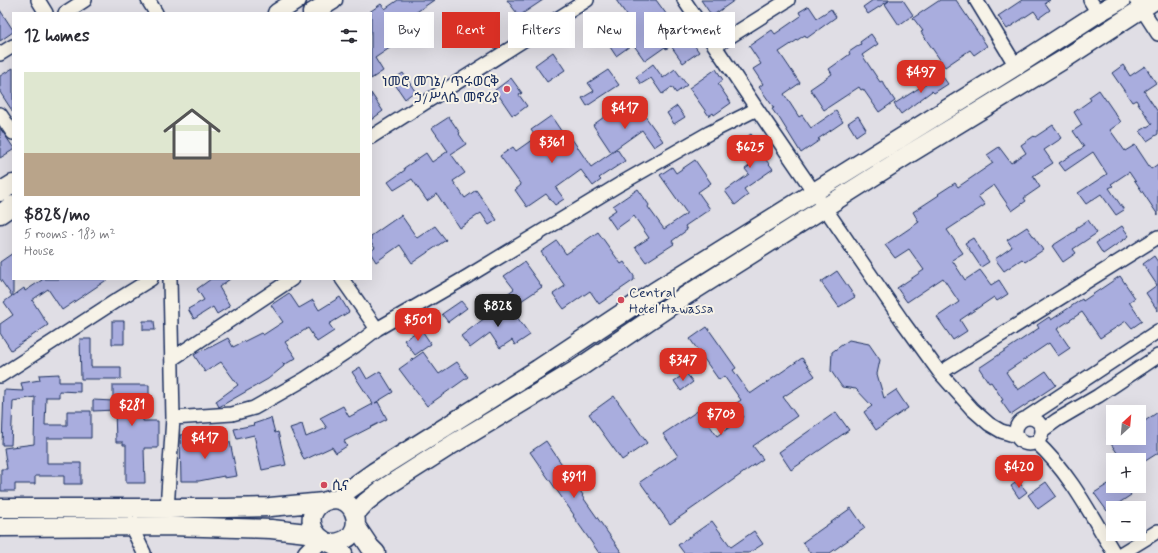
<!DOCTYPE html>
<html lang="en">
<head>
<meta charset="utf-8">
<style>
  :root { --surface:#fff; --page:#f2f2f3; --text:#2b2b33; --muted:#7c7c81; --accent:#d93025 }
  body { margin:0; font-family:Mynerve,"Noto Sans Ethiopic",sans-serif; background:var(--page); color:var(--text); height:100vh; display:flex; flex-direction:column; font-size:15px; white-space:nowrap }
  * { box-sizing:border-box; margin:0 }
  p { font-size:13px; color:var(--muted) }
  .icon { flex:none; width:22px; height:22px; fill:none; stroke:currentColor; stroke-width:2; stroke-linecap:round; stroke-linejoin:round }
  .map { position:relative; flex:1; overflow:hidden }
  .drawer { position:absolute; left:12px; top:12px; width:360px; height:268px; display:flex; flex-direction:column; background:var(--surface); border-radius:0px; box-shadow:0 4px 16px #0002 }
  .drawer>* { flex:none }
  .banner { position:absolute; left:384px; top:12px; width:380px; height:36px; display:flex; gap:8px }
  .needle { width:26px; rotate:26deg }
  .buttons { position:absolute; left:1106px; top:405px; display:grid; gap:8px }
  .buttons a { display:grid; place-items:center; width:40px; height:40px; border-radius:0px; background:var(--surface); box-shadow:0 4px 16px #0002; font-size:20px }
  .price { position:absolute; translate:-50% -34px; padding:0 9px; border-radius:8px; background:var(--accent); color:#fff; font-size:13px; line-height:26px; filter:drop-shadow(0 1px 2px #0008) }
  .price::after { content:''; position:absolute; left:50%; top:24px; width:12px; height:9px; margin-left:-6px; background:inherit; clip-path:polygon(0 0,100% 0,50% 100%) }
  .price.on { background:#222; color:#fff }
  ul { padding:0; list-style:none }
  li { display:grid; align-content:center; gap:8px; height:212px; padding:0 12px }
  li span { display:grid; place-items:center; height:124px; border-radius:0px; color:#555 }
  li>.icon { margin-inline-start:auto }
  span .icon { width:72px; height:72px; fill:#fffc; stroke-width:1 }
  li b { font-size:17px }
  h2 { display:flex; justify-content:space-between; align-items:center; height:48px; padding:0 12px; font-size:17px }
  .chip { padding:0 14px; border-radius:0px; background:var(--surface); box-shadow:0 4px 16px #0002; font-size:14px; line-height:36px }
  .chip.on { background:var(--accent); color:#fff }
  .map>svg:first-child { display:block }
</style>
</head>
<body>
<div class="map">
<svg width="1158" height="553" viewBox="0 0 1158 553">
  <rect width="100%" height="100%" fill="#e0dee5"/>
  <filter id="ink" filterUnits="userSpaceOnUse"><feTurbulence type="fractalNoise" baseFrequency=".025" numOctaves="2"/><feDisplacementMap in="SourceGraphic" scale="8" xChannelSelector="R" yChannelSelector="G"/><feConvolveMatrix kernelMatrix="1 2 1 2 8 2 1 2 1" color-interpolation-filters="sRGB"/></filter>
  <g filter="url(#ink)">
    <path fill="#a9adde" stroke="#1b2f5e" d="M398 0H434L395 27 403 39 375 58 383 71 371 79V13H368L381 4 385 9Z
      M507 0H543L519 16Z
      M616 0H656L686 41 690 39 699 52 683 63 671 46 666 49 665 47 645 61 633 44 616 56 602 35 628 17Z
      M701 0H735L712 16Z
      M873 0H890L868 14 863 7Z
      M890 0H903L913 15 899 25 885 4Z
      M940 0H956L987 46 974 55 970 50 945 67 921 32 923 31 913 18Z
      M1022 0H1050L1045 3 1050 10 1039 18 1034 11 1007 29 998 16Z
      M809 6 817 18 831 9 836 17 807 38 805 35 779 52 800 83 784 94 799 117 802 115 811 128 836 111 843 122 818 139 820 140 801 153 778 116H777L772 109 774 108 759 87 763 84 753 69 761 64 749 46 772 30 775 34 801 16 799 12Z
      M0 10 13 30V32L0 41Z
      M871 34 878 44 862 55 880 82 882 81 895 101 879 112 863 89 861 90 859 87 824 110 810 89 832 74 829 69 850 54 849 52 861 44 860 42Z
      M553 52 565 70 547 82 535 65Z
      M653 64 663 78 675 69 687 85 676 93 672 87 662 94 651 78 641 84 636 77Z
      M1123 65 1130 76 1145 66 1156 83 1144 91 1158 112V134L1147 141 1140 131 1152 124 1136 100 1132 102 1112 73Z
      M13 68V112L0 92V76Z
      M716 69 723 80 718 84 731 103 714 115 713 113 709 116 689 88Z
      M608 70 619 85 587 106 582 98 594 91 588 83Z
      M403 73 415 91 405 99 392 80Z
      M941 74 948 84 934 93 932 91 901 114 894 104Z
      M511 78 522 93 519 95 527 106 515 115 514 114 512 115 495 90Z
      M1099 90 1121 122 1110 130 1125 151 1135 145 1151 169 1158 164V215L1129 172 1111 184 1113 186 1109 188 1124 210 1116 215 1101 194 1086 204 1078 193 1107 174 1093 152 1065 171 1059 163 1084 147 1073 131 1082 125 1074 112 1091 100 1089 97Z
      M371 93 383 111 371 120Z
      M677 106 685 117 674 124 667 113Z
      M615 109 625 124 642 112 663 141 654 147 642 130 611 152 593 125Z
      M551 116 568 141 572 139 591 167 617 149 625 161 599 178 601 180 593 186 581 170 556 188 564 199 555 205 546 194 527 207 515 190 521 185 500 156 513 147 516 151 536 137 531 130Z
      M858 116 866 129 856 136 848 123Z
      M449 117 460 133 459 134 466 144 451 154 465 173 453 181 465 198 476 190 497 220 489 225 481 213 459 228 437 194 427 201 412 179 394 190 388 182 405 170 404 168 426 153 432 162 448 151 432 128Z
      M1053 125 1062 138 1044 150 1053 163 1033 176 1040 187 1024 198 1026 201 1012 211 994 185 978 196 985 205 947 230 963 253 952 260 965 280 980 270 991 285 999 280 1008 294 997 301 994 297 960 320 967 331 953 340 937 317 959 302 943 278 907 302 897 288 924 270 909 249 895 258 885 245 919 222 913 212 939 195 938 194 955 183 958 187 993 163 987 155 999 147 1011 163 1026 153 1021 145 1034 136 1035 137Z
      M0 128 13 147V150L0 158Z
      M751 134 762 149 759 151 773 169 744 189 748 195 735 205 725 191 749 174 745 169 752 164 738 143Z
      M695 160 711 183 698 192 710 209 685 226 687 230 672 241 674 244 646 262 635 247 649 238 634 216 616 229 607 216 616 210 613 206 638 189 649 205 648 207 664 229 686 214V212L660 175 672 167 676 173Z
      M401 215 417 238 435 226 446 240 412 263 400 245 376 262 371 254V251L375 248 371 243V236Z
      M1088 220 1097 233 1073 249 1076 253 1063 262 1052 246 1077 230 1076 228Z
      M1122 226 1129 236 1103 254 1096 243Z
      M1027 227 1043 250 1025 262 1022 259 1004 271 995 259 1012 247 1007 240Z
      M598 232 621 264 624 262 634 276V280L599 304 590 291 564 309 553 294 565 286 541 252 557 241 566 254Z
      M973 238 989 262 981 267 965 243Z
      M13 253V296L24 288 25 291 42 280 41 279H108L62 310 48 289 32 300 48 325 11 350 0 333V324L13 315 4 302 12 296 0 279V262Z
      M1154 256 1158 262V311L1146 293 1157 285 1143 264Z
      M524 262 542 287 515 305 507 294 514 289 504 276Z
      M837 271 855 297 839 307 821 282Z
      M1120 276 1135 298 1129 302 1142 321 1132 328 1126 321 1100 338 1082 312 1057 329 1070 348 1058 356 1049 343 1006 372 1018 390 1046 371 1056 385 1011 415 1001 401 1003 400 991 382 989 383 979 368 1039 328 1037 325 1049 317 1051 320 1082 299 1083 301Z
      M211 279H230L219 287 230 306 217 314 213 307 194 319 188 309 204 300 197 289Z
      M289 293 299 308 313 300 319 310 340 297 349 312 329 324 334 331 317 342 308 328 285 342 296 358 284 365 283 363 284 366 268 379 219 407 216 401 238 385 221 362 205 372 194 355 204 349 205 350 228 338 233 347 261 333 263 335 283 322 271 305Z
      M461 301 467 308 448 322 442 314Z
      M506 302 530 335 515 345 512 340 500 348 490 333 470 348 461 336Z
      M112 321H124V344H112Z
      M143 321H154L155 330H143Z
      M707 327 736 368 733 370 750 394 802 358 815 376 783 397 797 416 753 446 763 459 670 524 640 482 678 456 663 434 699 410 717 436 744 417 735 404 741 400 724 376 719 380 690 339Z
      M421 329 431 344 415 355 404 340Z
      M80 339H91V367H121V379H81Z
      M849 340 869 344 880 360 877 374 884 398 896 390 908 408 876 430 864 412 872 406 856 389 842 387 831 371 832 352Z
      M423 352 439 374 457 362 468 377 427 406 399 369Z
      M360 367 367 379 380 371 393 392 375 403 378 402 387 419 344 441 347 446 336 453 332 447 304 460 290 428 302 424 306 437 327 428 320 418 343 406 349 417 373 404 352 372Z
      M686 373 693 382 681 391 674 381Z
      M59 374V382H80V392L59 391V397H46L45 425H67V411H91V438H47V463H81V484H64V476H35V484H15V491H1V469H7L4 448 34 444 35 397 13 401 11 445H2L4 390 23 391 21 383 40 380 39 375Z
      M113 385H149V401H143V421H158V448H144L145 483H126V445H123V442H116L115 410 93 411V400L113 401Z
      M614 396 647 443 622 460 589 414Z
      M836 412 849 430 791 470 779 452Z
      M1158 412V453L1139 465V460H1122L1107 438H1139V425Z
      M271 418 275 433 278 432 286 465 262 470 254 435 237 439 234 429 254 425 253 424Z
      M199 433 201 447 207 445 209 450 230 442 237 476 224 478V476L199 481H181L180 435Z
      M546 441 583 495 582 496 622 553H599L573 516 574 515 530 452Z
      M1018 459 1026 469 1012 479 1004 468Z
      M1018 481 1027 492 1019 498 1011 486Z
      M1113 481V486H1125L1131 495 1107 511 1094 493Z
      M1046 482 1056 496 1038 509 1028 495Z
      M851 508 865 528 830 553H810L803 542Z
      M712 521 731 547 754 531 763 544 749 553H684L678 545Z"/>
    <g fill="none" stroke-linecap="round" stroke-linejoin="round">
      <g stroke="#1b2f5e" stroke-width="16">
        <path id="street" d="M38 0 46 13
          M148 0 156 13
          M684 0 757 109 903 322 940 373 972 409 989 424 1001 431 1017 436
          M976 0 1016 66
          M1090 0 1098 13
          M1136 0 1158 34
          M65 13 85 0
          M715 46 788 0
          M0 54 13 46
          M0 114 13 133
          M371 137 587 0
          M342 279 377 329
          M172 359 292 279
          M940 373 1158 237
          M0 376 114 302 151 279
          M1028 417 1158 331
          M1016 431a13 13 0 1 1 26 0a13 13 0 1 1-26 0Z
          M173 418 232 414 254 408 305 379 355 346 377 329 465 278 620 184 709 133 757 109
          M1043 430 1057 420 1098 396 1158 356
          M1036 442C1070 473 1091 515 1114 553
          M167 509 173 418 170 279
          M131 526 144 553
          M1122 553 1158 531"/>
      </g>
      <g stroke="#1b2f5e" stroke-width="21">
        <path id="secondary" d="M277 13 297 0
          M312 13 333 0
          M0 192 13 184
          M0 214 13 205
          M336 499 374 472 538 369 654 292 1016 66 1098 13 1121 0
          M0 508H226L270 507 324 502
          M355 514 366 502 384 488 453 444 576 370 682 298 909 154 1066 58 1155 0
          M356 526 370 547 376 553
          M0 527 170 526 271 529 316 534
          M332 543C371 541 357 489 326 501 320 503 314 509 312 516 310 526 316 537 325 541 328 543 331 543 334 545 337 547 340 550 343 553
          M307 553 321 539"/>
      </g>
      <use href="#street" stroke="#f7f3e8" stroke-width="13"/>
      <use href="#secondary" stroke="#f7f3e8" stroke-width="18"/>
    </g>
  </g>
  <g fill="#d1495b" stroke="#f7f3e8" stroke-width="1.5">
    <circle cx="507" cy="89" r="4"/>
    <circle cx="621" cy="300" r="4"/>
    <circle cx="324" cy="485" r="4"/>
  </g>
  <g text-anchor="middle" stroke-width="4" stroke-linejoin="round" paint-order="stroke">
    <g font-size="14" fill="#1b2f5e" stroke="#f7f3e8" text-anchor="start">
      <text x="499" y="86" text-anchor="end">ነመሮ መገኔ/ ጥሩወርቅ<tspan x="499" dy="16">ኃ/ሥላሴ መኖሪያ</tspan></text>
      <text x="629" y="297">Central<tspan x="629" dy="16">Hotel Hawassa</tspan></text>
      <text x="332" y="490">ሲና</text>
    </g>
  </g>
</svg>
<div class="buttons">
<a><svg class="needle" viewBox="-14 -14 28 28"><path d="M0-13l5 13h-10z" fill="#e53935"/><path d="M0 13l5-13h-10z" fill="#7c7c81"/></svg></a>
<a>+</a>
<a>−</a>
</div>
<b class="price" style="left:921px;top:94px">$497</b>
<b class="price" style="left:625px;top:130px">$417</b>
<b class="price" style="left:552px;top:164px">$361</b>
<b class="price" style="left:750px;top:169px">$625</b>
<b class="price on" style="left:498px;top:328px">$828</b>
<b class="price" style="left:418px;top:342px">$501</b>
<b class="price" style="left:683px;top:382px">$347</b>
<b class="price" style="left:132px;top:427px">$281</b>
<b class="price" style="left:721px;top:436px">$703</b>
<b class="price" style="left:205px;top:460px">$417</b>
<b class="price" style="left:1019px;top:489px">$420</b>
<b class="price" style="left:574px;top:499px">$911</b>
<div class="banner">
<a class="chip">Buy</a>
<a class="chip on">Rent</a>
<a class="chip">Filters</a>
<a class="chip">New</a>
<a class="chip">Apartment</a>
</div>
<section class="drawer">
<h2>12 homes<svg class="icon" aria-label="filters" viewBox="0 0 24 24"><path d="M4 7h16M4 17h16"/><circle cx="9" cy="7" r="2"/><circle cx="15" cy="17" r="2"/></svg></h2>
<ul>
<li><span style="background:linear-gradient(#dfe7d0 65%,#b9a48a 0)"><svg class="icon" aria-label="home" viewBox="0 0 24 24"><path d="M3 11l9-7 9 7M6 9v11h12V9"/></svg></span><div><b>$828/mo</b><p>5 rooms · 183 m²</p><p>House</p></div></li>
</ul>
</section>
</div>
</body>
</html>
